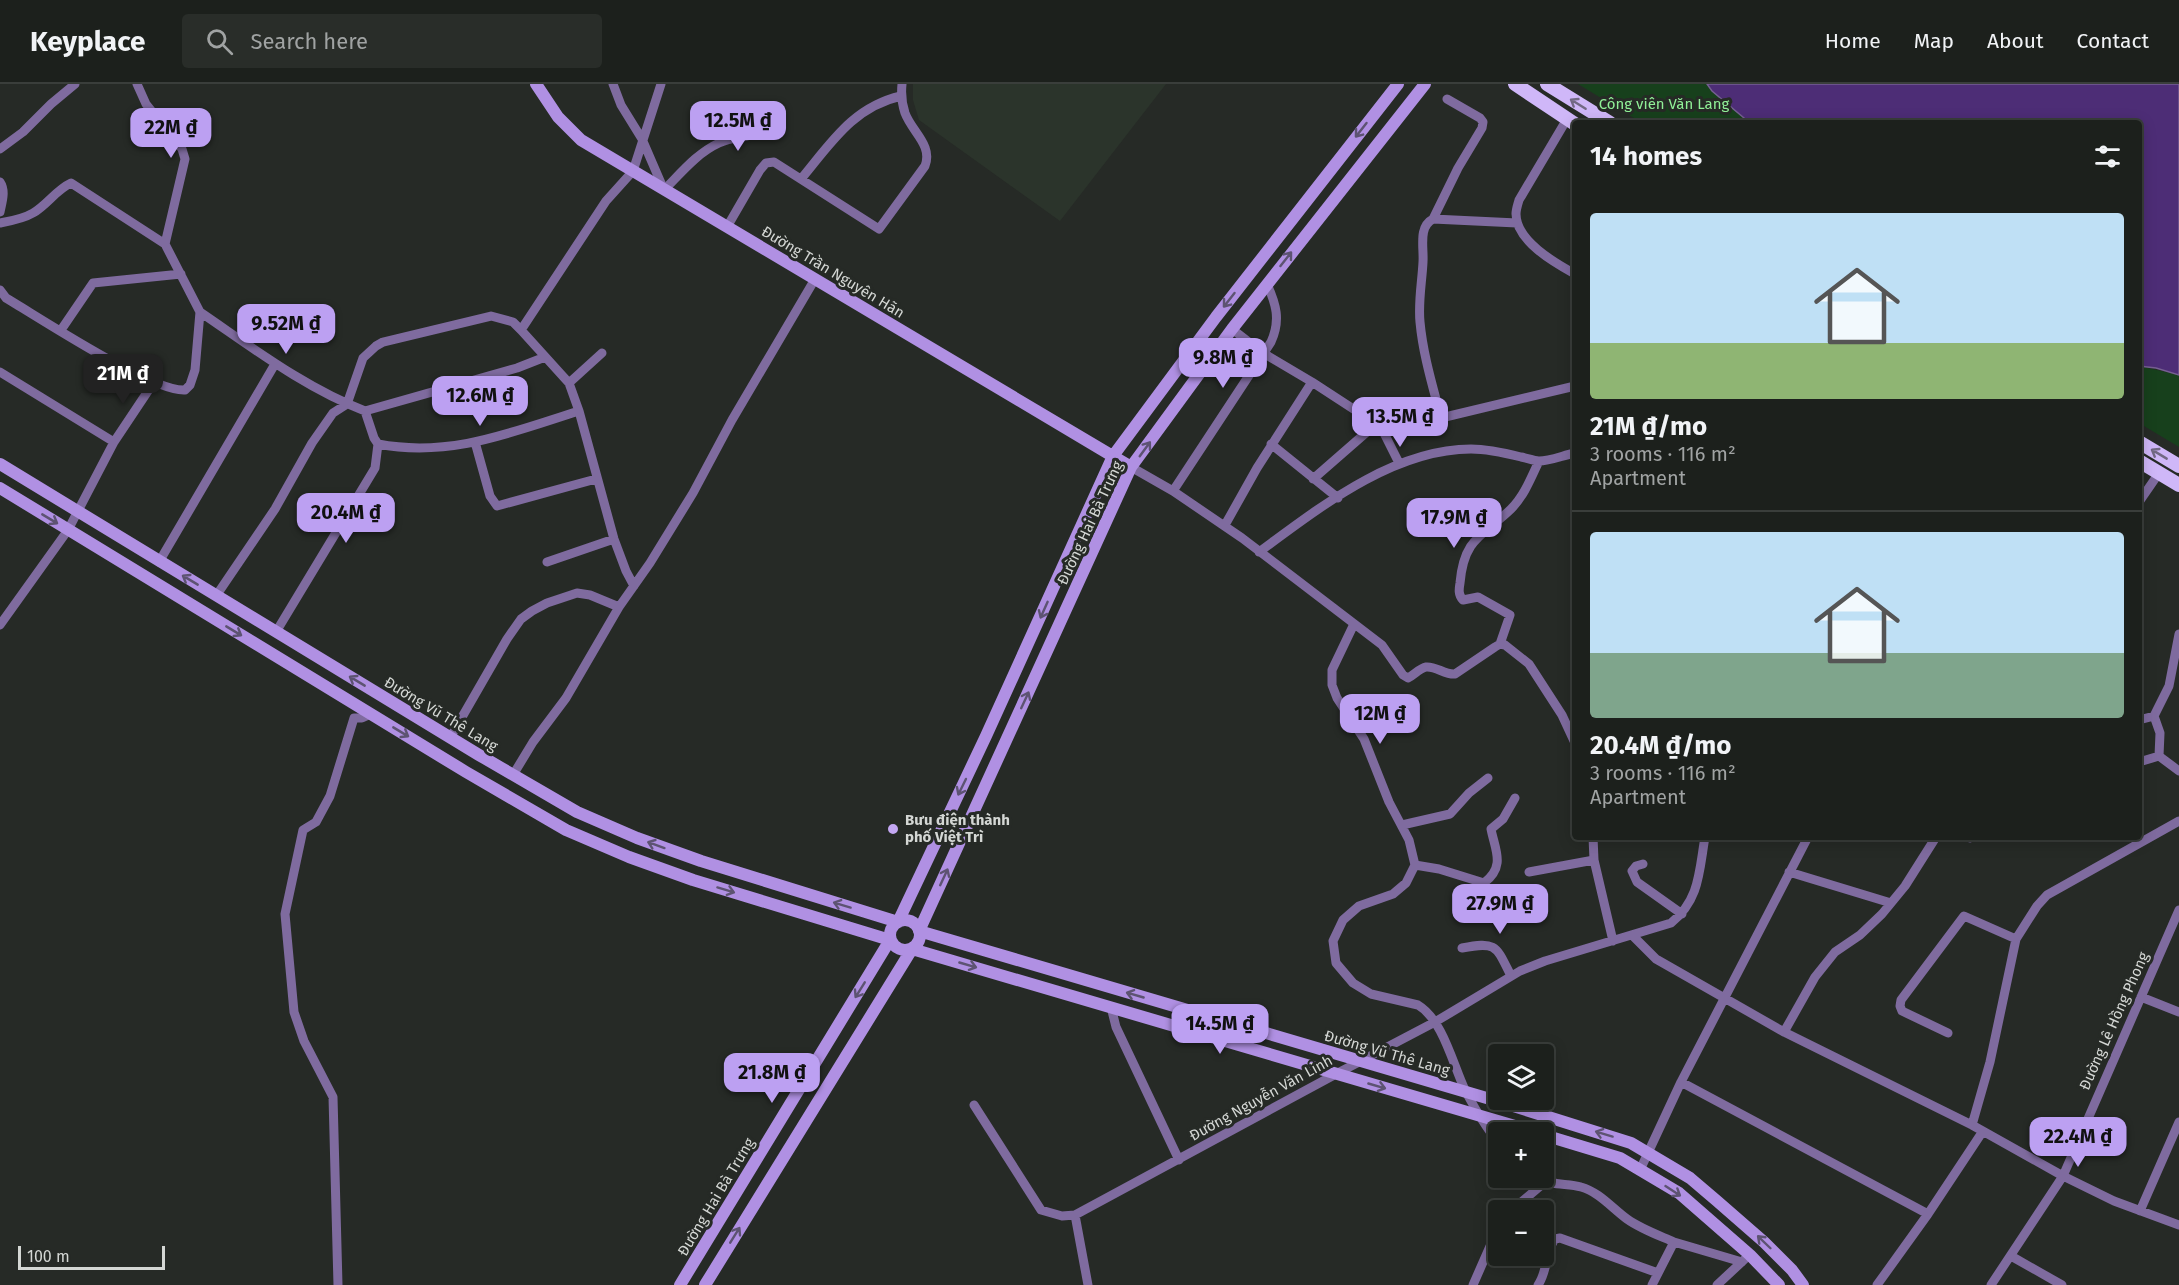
<!DOCTYPE html>
<html lang="en">
<head>
<meta charset="utf-8">
<style>
  :root { --surface:#1c201c; --page:#292d29; --text:#f1f3f6; --muted:#a0a3a3; --line:#3a3e3b; --accent:#bca0f2 }
  body { margin:0; font-family:"Fira Sans",sans-serif; background:var(--page); color:var(--text); height:100vh; display:flex; flex-direction:column; font-size:22px; white-space:nowrap }
  * { box-sizing:border-box; margin:0 }
  p { font-size:20px; color:var(--muted) }
  .icon { flex:none; width:33px; height:33px; fill:none; stroke:currentColor; stroke-width:2; stroke-linecap:round; stroke-linejoin:round }
  .map { position:relative; flex:1; overflow:hidden }
  .details { position:absolute; left:1572px; top:36px; width:570px; height:720px; display:flex; flex-direction:column; background:var(--surface); border-radius:6px; box-shadow:0 3px 15px #0003,0 0 0 2px var(--line) }
  .details>* { flex:none }
  .tools { position:absolute; left:1488px; top:960px; display:grid; gap:12px }
  .tools a { display:grid; place-items:center; width:66px; height:66px; border-radius:6px; background:var(--surface); box-shadow:0 3px 15px #0003,0 0 0 2px var(--line); font-size:30px }
  .scale { position:absolute; left:18px; bottom:15px; width:147px; box-sizing:border-box; padding-left:6px; border:3px solid #d4d7d4; border-top:0; font-size:16px; line-height:21px; white-space:nowrap; color:#d4d7d4; -webkit-text-stroke:4px #262a26; paint-order:stroke }
  .price { position:absolute; translate:-50% -51px; padding:0 14px; border-radius:12px; background:var(--accent); color:#111; font-size:20px; line-height:39px; filter:drop-shadow(0 2px 3px #0008) }
  .price::after { content:''; position:absolute; left:50%; top:36px; width:18px; height:14px; margin-left:-9px; background:inherit; clip-path:polygon(0 0,100% 0,50% 100%) }
  .price.current { background:#222; color:#fff }
  ul { padding:0; list-style:none }
  li { display:grid; align-content:center; gap:12px; height:318px; padding:0 18px }
  li+li { border-top:2px solid var(--line) }
  li span { display:grid; place-items:center; height:186px; border-radius:6px; color:#555 }
  li>.icon { margin-inline-start:auto }
  span .icon { width:108px; height:108px; fill:#fffc; stroke-width:1 }
  li b { font-size:26px }
  h2 { display:flex; justify-content:space-between; align-items:center; height:72px; padding:0 18px; font-size:26px }
  header { display:flex; align-items:center; gap:36px; box-sizing:border-box; height:84px; padding:0 30px; background:var(--surface); border-bottom:2px solid var(--line) }
  header strong { font-size:28px }
  nav { display:flex; gap:33px; margin-inline-start:auto; font-size:21px }
  .search { width:420px; height:54px; background:var(--page); display:flex; align-items:center; gap:15px; box-sizing:border-box; padding:0 21px; border-radius:6px; color:var(--muted); font-size:22px }
  .map>svg:first-child { display:block }
</style>
</head>
<body>
<header>
<strong>Keyplace</strong>
<div class="search"><svg class="icon" aria-label="search" viewBox="0 0 24 24"><circle cx="10" cy="10" r="6"/><path d="M15 15l6 6"/></svg>Search here</div>
<nav><a>Home</a><a>Map</a><a>About</a><a>Contact</a></nav>
</header>
<div class="map">
<svg width="2179" height="1201" viewBox="0 0 2179 1201">
  <rect width="100%" height="100%" fill="#262a26"/>
  <path fill="#2b342b" d="M913 0H1166L1060 137 919 36 913 16Z"/>
  <path fill="#17401c" d="M1578 0H1707L1712 7 1750 39H1642Z
    M2139 282 2179 291V363L2139 339Z"/>
  <path fill="#4d2d76" stroke="#766092" stroke-width="1.5" d="M1707 0H2179V291L2156 284 2139 282V39H1750L1712 7Z"/>
  <g fill="none" stroke-linecap="round" stroke-linejoin="round">
    <path stroke="#7f6b9f" stroke-width="9" d="M137 0 146 20 182 65 185 75 165 160
      M613 0 621 21 642 55 664 106C681 89 697 69 719 59 740 49 748 59 766 39
      M1567 35 1519 116C1518 120 1516 125 1516 130 1516 157 1555 179 1575 190
      M0 65 23 48 51 20 75 0
      M801 95C831 59 853 23 901 12
      M0 98C6 107 2 118 0 128
      M1433 135 1458 84 1482 44 1483 38 1480 34 1447 15
      M0 139C11 137 23 135 33 129 47 121 56 106 71 99L165 160 200 228 195 286 190 301 185 306C152 308 40 234 6 214L0 206
      M727 143 760 86 766 79 774 78 879 145 925 82C933 61 912 48 905 29 902 20 901 10 902 0
      M200 228C253 264 305 304 365 327L517 284 545 273
      M1232 245 1263 269 1312 298 1381 343 1399 379
      M61 246 93 199 181 190
      M521 246 606 117 633 87 661 0
      M0 288 114 358 68 446 0 541
      M569 299 602 269
      M1441 334C1433 303 1423 271 1420 238 1418 218 1422 198 1423 178 1424 163 1418 143 1433 135L1517 139
      M1381 343 1441 334 1575 302
      M114 358 154 298
      M475 358 490 412 497 422 596 395
      M378 360C450 374 512 348 579 327
      M1271 360 1338 414
      M1131 383 1173 407 1242 454 1382 561 1403 591 1408 594C1414 591 1420 584 1426 583 1436 582 1445 591 1455 590L1495 563 1500 560 1505 561 1529 580 1562 631 1575 659
      M1313 395 1376 340
      M1173 407 1271 258C1281 236 1276 220 1267 200
      M2139 418 2159 389
      M1225 441 1257 384 1312 298
      M1259 468C1319 424 1393 365 1471 365 1488 365 1505 369 1521 373 1527 374 1534 377 1539 377 1550 377 1564 371 1575 369
      M159 478 275 280
      M547 478 614 455
      M216 512 275 425 312 359 333 329 347 320 363 274 376 262 383 258 491 232 513 238 521 246 569 299 579 327 614 455 626 487 634 502
      M1354 540 1332 586V601L1337 614 1364 655 1389 718 1409 756 1415 781 1406 799 1393 810 1359 822 1343 836 1333 857 1336 879 1353 899 1371 910 1418 921C1443 936 1453 981 1465 1006 1474 1023 1486 1044 1498 1058
      M276 548 375 384 378 360 374 354 365 327
      M2179 550 2169 602 2154 632 2160 649 2159 672 2179 687
      M1500 560 1510 531 1478 513 1463 516C1458 511 1459 505 1460 499 1464 453 1483 452 1511 425 1524 412 1531 394 1539 377
      M2139 636 2154 632
      M450 654 507 555 521 535 532 527 547 519 577 509 590 511 619 523
      M2139 678 2159 672
      M513 691 533 658 566 614 619 523 650 479 693 409 732 336 815 195
      M1402 741 1450 730 1469 709 1488 694
      M1593 753 1594 776 1613 857
      M1936 753 1905 802 1882 830 1860 851 1835 868 1815 893 1784 948 1972 1041 2063 1092 2114 1117 2179 1141
      M1966 753 1970 754
      M1643 780 1636 782 1632 787 1637 798 1682 830
      M1415 781 1439 785 1484 799C1506 782 1495 766 1491 745L1503 735 1515 714
      M1529 788 1594 776
      M1789 788 1891 819
      M1632 851 1656 875 1784 948
      M1462 864C1497 857 1496 862 1511 892
      M2141 913 2179 928
      M1111 923 1116 943 1179 1076
      M1948 949 1902 927 1900 922 1901 916 1964 832 2016 855
      M1681 998 1928 1130
      M974 1021 1041 1126 1062 1132 1075 1131
      M1972 1041 1990 978 2016 855 2037 822 2047 811 2179 737
      M1640 1086 1681 998 1808 753
      M1540 1094C1551 1102 1568 1099 1581 1103 1599 1108 1612 1124 1627 1135 1641 1145 1658 1151 1674 1158L1652 1201
      M1512 1126 1545 1098
      M2140 1127 2179 1038
      M1674 1158 1742 1178
      M2011 1172 2062 1201
      M338 1201 333 1013 304 957 294 928 285 830 303 746 316 738 330 712 354 634H362L371 630
      M1088 1201 1075 1131 1336 990 1435 938 1520 887 1545 877 1671 839C1700 816 1699 787 1705 753
      M1473 1201 1498 1144
      M1538 1201C1548 1187 1545 1168 1555 1155L1560 1154 1658 1189
      M1717 1201 1746 1174
      M1877 1201 1928 1130 1983 1047
      M1991 1201 2063 1092 2179 826"/>
    <path stroke="#b090e3" stroke-width="12" d="M536 0 558 33 581 56 1131 383
      M1425 0 1232 245 1131 383 919 847 1507 1020 1631 1059 1690 1094 1717 1117 1764 1158 1792 1186 1803 1201
      M0 380 479 671 577 728 637 754 701 777 898 838 986 652 1113 372 1216 233 1398 0
      M0 404 466 688 566 746 629 773 693 796 890 856 680 1201
      M890 851a15 15 0 1 1 30 0a15 15 0 1 1-30 0Z
      M1544 1051 1620 1074 1679 1109 1750 1171 1779 1201
      M705 1201 912 865 1535 1048"/>
    <path stroke="#cfb7f8" stroke-width="14" d="M1515 0 1575 40
      M1547 0 1610 39
      M2139 358 2179 382
      M2139 377 2179 401"/>
  </g>
  <defs><path id="oneway-shaft" d="M-6 0H5M1.5-3L5.5 0L1.5 3" fill="none" stroke-width="1.6" stroke-linecap="round" stroke-linejoin="round" transform="scale(1.5)"/></defs>
  <g stroke="#726984">
    <use href="#oneway-shaft" transform="translate(1578 20) rotate(-148)"/>
    <use href="#oneway-shaft" transform="translate(2159 370) rotate(-149)"/>
  </g>
  <g stroke="#5d5372">
    <use href="#oneway-shaft" transform="translate(1361 46) rotate(128)"/>
    <use href="#oneway-shaft" transform="translate(1286 175) rotate(-52)"/>
    <use href="#oneway-shaft" transform="translate(1229 216) rotate(128)"/>
    <use href="#oneway-shaft" transform="translate(1145 365) rotate(-54)"/>
    <use href="#oneway-shaft" transform="translate(50 435) rotate(31)"/>
    <use href="#oneway-shaft" transform="translate(190 496) rotate(-149)"/>
    <use href="#oneway-shaft" transform="translate(1044 526) rotate(114)"/>
    <use href="#oneway-shaft" transform="translate(234 547) rotate(31)"/>
    <use href="#oneway-shaft" transform="translate(357 597) rotate(-149)"/>
    <use href="#oneway-shaft" transform="translate(1025 616) rotate(-65)"/>
    <use href="#oneway-shaft" transform="translate(401 648) rotate(31)"/>
    <use href="#oneway-shaft" transform="translate(962 703) rotate(116)"/>
    <use href="#oneway-shaft" transform="translate(656 761) rotate(-160)"/>
    <use href="#oneway-shaft" transform="translate(944 793) rotate(-65)"/>
    <use href="#oneway-shaft" transform="translate(726 806) rotate(17)"/>
    <use href="#oneway-shaft" transform="translate(842 821) rotate(-163)"/>
    <use href="#oneway-shaft" transform="translate(968 881) rotate(16)"/>
    <use href="#oneway-shaft" transform="translate(860 906) rotate(122)"/>
    <use href="#oneway-shaft" transform="translate(1135 911) rotate(-164)"/>
    <use href="#oneway-shaft" transform="translate(1377 1002) rotate(16)"/>
    <use href="#oneway-shaft" transform="translate(1604 1050) rotate(-163)"/>
    <use href="#oneway-shaft" transform="translate(1673 1107) rotate(33)"/>
    <use href="#oneway-shaft" transform="translate(735 1151) rotate(-58)"/>
    <use href="#oneway-shaft" transform="translate(1764 1158) rotate(-136)"/>
  </g>
  <circle fill="#c3a7f2" stroke="#262a26" stroke-width="2" cx="893" cy="745" r="6"/>
  <g text-anchor="middle" stroke-width="6" stroke-linejoin="round" paint-order="stroke">
    <g font-size="15" fill="#90f097" stroke="#262a26">
      <text x="1664" y="25">Công viên Văn Lang</text>
    </g>
    <g font-size="15" fill="#d4d7d4" stroke="#262a26">
      <text transform="translate(833 188) rotate(31)" y="5">Đường Trần Nguyên Hãn</text>
      <text transform="translate(1090 439) rotate(-65)" y="5">Đường Hai Bà Trưng</text>
      <text transform="translate(441 630) rotate(31)" y="5">Đường Vũ Thê Lang</text>
      <text transform="translate(2114 937) rotate(-66)" y="5">Đường Lê Hồng Phong</text>
      <text transform="translate(1387 969) rotate(16)" y="5">Đường Vũ Thê Lang</text>
      <text transform="translate(1261 1014) rotate(-29)" y="5">Đường Nguyễn Văn Linh</text>
      <text transform="translate(716 1113) rotate(-59)" y="5">Đường Hai Bà Trưng</text>
    </g>
    <g font-size="15" font-weight="bold" fill="#d4d7d4" stroke="#262a26" text-anchor="start">
      <text x="905" y="741">Bưu điện thành<tspan x="905" dy="17">phố Việt Trì</tspan></text>
    </g>
  </g>
</svg>
<div class="tools">
<a><svg class="icon" aria-label="layers" viewBox="0 0 24 24"><path d="M12 4l9 5-9 5-9-5zM3 14l9 5 9-5"/></svg></a>
<a>+</a>
<a>−</a>
</div>
<div class="scale">100 m</div>
<b class="price" style="left:738px;top:68px">12.5M ₫</b>
<b class="price" style="left:171px;top:75px">22M ₫</b>
<b class="price" style="left:286px;top:271px">9.52M ₫</b>
<b class="price" style="left:1223px;top:305px">9.8M ₫</b>
<b class="price current" style="left:123px;top:321px">21M ₫</b>
<b class="price" style="left:480px;top:343px">12.6M ₫</b>
<b class="price" style="left:1400px;top:364px">13.5M ₫</b>
<b class="price" style="left:346px;top:460px">20.4M ₫</b>
<b class="price" style="left:1454px;top:465px">17.9M ₫</b>
<b class="price" style="left:1380px;top:661px">12M ₫</b>
<b class="price" style="left:1500px;top:851px">27.9M ₫</b>
<b class="price" style="left:1220px;top:971px">14.5M ₫</b>
<b class="price" style="left:772px;top:1020px">21.8M ₫</b>
<b class="price" style="left:2078px;top:1084px">22.4M ₫</b>
<section class="details">
<h2>14 homes<svg class="icon" aria-label="filters" viewBox="0 0 24 24"><path d="M4 7h16M4 17h16"/><circle cx="9" cy="7" r="2"/><circle cx="15" cy="17" r="2"/></svg></h2>
<ul>
<li><span style="background:linear-gradient(#bfe0f5 70%,#8fb573 0)"><svg class="icon" aria-label="home" viewBox="0 0 24 24"><path d="M3 11l9-7 9 7M6 9v11h12V9"/></svg></span><div><b>21M ₫/mo</b><p>3 rooms · 116 m²</p><p>Apartment</p></div></li>
<li><span style="background:linear-gradient(#bfe0f5 65%,#7fa58c 0)"><svg class="icon" aria-label="home" viewBox="0 0 24 24"><path d="M3 11l9-7 9 7M6 9v11h12V9"/></svg></span><div><b>20.4M ₫/mo</b><p>3 rooms · 116 m²</p><p>Apartment</p></div></li>
</ul>
</section>
</div>
</body>
</html>
